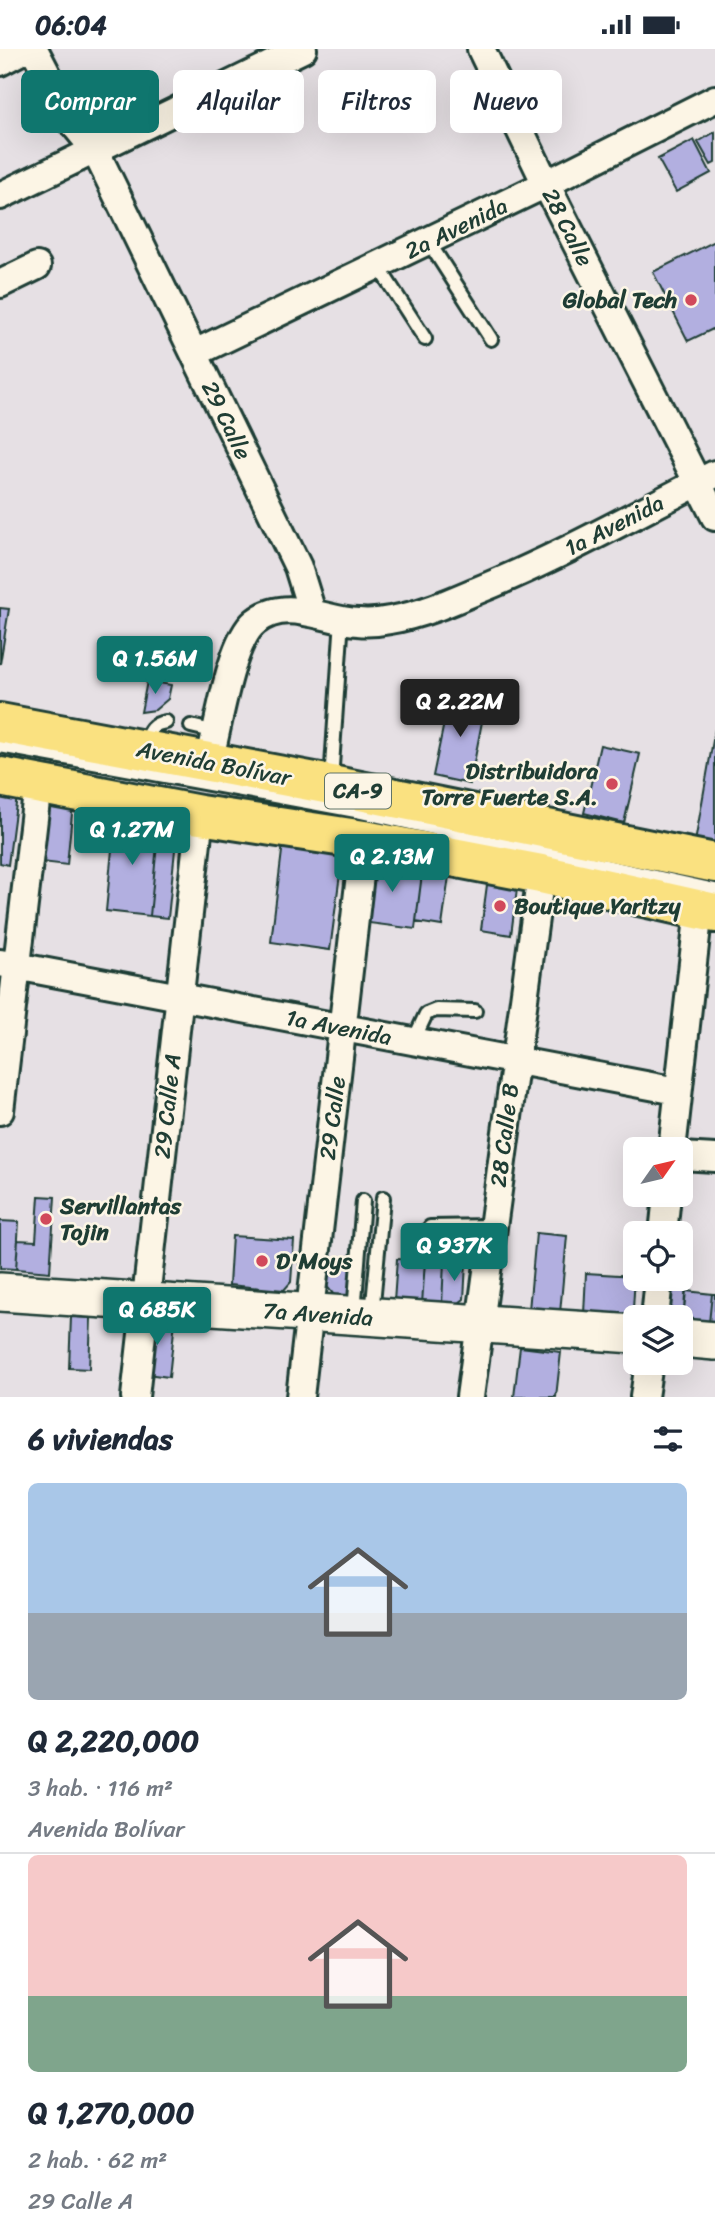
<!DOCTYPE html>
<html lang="es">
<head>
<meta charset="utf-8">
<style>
  :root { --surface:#fff; --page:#f6f6f7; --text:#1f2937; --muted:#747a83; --line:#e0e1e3; --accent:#0f766e }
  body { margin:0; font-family:Sriracha,sans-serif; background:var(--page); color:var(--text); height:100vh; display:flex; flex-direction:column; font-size:26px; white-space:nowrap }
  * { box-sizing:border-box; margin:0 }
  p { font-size:23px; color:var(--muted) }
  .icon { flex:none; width:38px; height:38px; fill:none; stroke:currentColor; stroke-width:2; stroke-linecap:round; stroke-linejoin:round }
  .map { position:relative; height:1348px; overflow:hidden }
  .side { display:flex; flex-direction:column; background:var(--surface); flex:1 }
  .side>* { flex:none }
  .top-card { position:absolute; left:21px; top:21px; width:674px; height:63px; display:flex; gap:14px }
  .needle { width:46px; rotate:56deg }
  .controls { position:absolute; left:623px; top:1088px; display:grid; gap:14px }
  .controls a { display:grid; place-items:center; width:70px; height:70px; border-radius:10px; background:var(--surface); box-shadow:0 7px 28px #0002; font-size:35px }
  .price { position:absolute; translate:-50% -60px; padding:0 16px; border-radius:7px; background:var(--accent); color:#fff; font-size:23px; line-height:46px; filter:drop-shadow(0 2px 4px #0008) }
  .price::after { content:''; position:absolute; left:50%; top:42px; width:21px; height:16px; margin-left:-10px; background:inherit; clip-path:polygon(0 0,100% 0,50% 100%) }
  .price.selected { background:#222; color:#fff }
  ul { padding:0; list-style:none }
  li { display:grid; align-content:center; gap:14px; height:371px; padding:0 28px }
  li+li { border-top:2px solid var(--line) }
  li span { display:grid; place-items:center; height:217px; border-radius:10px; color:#555 }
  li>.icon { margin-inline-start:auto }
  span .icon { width:126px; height:126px; fill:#fffc; stroke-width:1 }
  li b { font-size:30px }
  h2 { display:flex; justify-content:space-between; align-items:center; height:84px; padding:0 28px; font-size:30px }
  .tag { padding:0 24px; border-radius:10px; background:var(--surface); box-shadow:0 7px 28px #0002; font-size:24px; line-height:63px }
  .tag.selected { background:var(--accent); color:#fff }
  .status { display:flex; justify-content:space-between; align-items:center; height:49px; padding:0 35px; background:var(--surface); direction:ltr }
  .status svg { height:19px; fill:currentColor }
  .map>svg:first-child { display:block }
</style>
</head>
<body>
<div class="status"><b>06:04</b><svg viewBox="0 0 49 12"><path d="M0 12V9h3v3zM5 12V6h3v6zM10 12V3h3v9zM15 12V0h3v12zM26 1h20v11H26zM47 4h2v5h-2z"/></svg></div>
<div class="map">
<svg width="715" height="1348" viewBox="0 0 715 1348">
  <rect width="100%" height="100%" fill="#e6e0e4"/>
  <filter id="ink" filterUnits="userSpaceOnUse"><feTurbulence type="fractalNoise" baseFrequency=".0143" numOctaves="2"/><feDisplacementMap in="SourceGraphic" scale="14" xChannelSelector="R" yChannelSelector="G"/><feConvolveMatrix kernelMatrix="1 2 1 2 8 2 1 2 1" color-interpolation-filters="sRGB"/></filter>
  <g filter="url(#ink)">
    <path fill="#b2afe0" stroke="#1f3d34" stroke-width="2" d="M715 83V114L711 116 698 93Z
      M694 91 711 124 676 143 658 110Z
      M715 192V279L688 292 653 223Z
      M0 559 9 560 0 615Z
      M147 632 171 636 168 650 155 661 141 663Z
      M450 645 486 652 470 735 433 727Z
      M715 680V803L694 799Z
      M600 696 640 705 624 774 584 764Z
      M50 741 74 744 67 816 33 812Z
      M0 745 17 747 8 816 0 814Z
      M115 770 159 775 150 867 106 862Z
      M159 775 176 791 168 869 150 867Z
      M283 794 343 802 330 901 271 893Z
      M369 810 423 817 415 880 361 873Z
      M423 817 450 820 442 877 416 873Z
      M488 828 518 832 511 886 481 881Z
      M39 1147 55 1148 50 1223 16 1220 18 1191 36 1192Z
      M0 1172 19 1173 16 1220 0 1219Z
      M536 1184 567 1187 560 1264 529 1261Z
      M232 1187 294 1191 291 1233 284 1241 229 1236Z
      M397 1210 425 1212 422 1255 394 1253Z
      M425 1212 444 1213 442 1256 422 1255Z
      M444 1213 466 1214 464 1250 455 1257 442 1256Z
      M325 1216 354 1219 351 1248 334 1246 324 1234Z
      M586 1224 635 1227 633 1260 629 1267 584 1265Z
      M663 1232 686 1235 683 1271 681 1269H668Z
      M686 1242 712 1245 709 1274 683 1271Z
      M712 1245H715V1274H709Z
      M71 1268 91 1269 89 1320 69 1319Z
      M145 1269 175 1272 169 1328 139 1324Z
      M520 1298 561 1303 556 1348H514Z"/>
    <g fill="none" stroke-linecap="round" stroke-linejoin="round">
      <g stroke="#1f3d34" stroke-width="18">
        <path id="lane" d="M428 192 491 290
          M378 217 425 290
          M191 677 216 683
          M144 695C149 682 151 675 166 673
          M0 697 356 762 715 841
          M331 732 342 570
          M416 993 418 982 426 965 436 961 475 962
          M430 1178 493 1177
          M354 1263 363 1152
          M372 1265 383 1149"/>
      </g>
      <g stroke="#1f3d34" stroke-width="32">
        <path id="street" d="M34 0 72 73 95 101 298 518 312 563
          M481 0 546 135 715 468
          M0 13 25 0
          M0 147 303 0
          M0 235 37 217
          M195 304 546 135 715 50
          M209 713C218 680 230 593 255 573 287 547 324 572 358 573 368 574 380 573 390 571 420 566 448 554 476 542 558 509 635 465 715 425
          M0 914 677 1042
          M0 1062 38 735
          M672 1101 699 860
          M681 1107 715 1109
          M663 1185 667 1146
          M655 1269 659 1230
          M135 1348 200 766
          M300 1348 364 791
          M470 1348 541 825
          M644 1348 649 1314"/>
      </g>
      <g stroke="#1f3d34" stroke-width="42">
        <path id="secondary" d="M0 1243 635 1285
          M681 1289 715 1292"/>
      </g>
      <g stroke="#1f3d34" stroke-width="44">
        <path id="primary" d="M0 674 331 736 715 814
          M0 728 200 766 364 791 541 825 715 864"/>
      </g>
      <use href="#lane" stroke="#fcf5e5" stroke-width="12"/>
      <use href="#street" stroke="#fcf5e5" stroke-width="26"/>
      <use href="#secondary" stroke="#fcf5e5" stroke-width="37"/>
      <use href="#primary" stroke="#fae180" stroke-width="38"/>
    </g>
  </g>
  <g fill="#d1495b" stroke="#fcf5e5" stroke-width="2.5">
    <circle cx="691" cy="251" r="7"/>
    <circle cx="612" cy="735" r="7"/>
    <circle cx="500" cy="857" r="7"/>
    <circle cx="46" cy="1170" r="7"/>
    <circle cx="262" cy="1212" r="7"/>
  </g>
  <g text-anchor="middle" stroke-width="5" stroke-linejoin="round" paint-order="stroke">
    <rect fill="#fcf5e5" stroke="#617469" stroke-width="2" x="325" y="724.5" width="66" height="35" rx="5"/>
    <g font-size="21" font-weight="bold" fill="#1f3d34">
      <text x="358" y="749">CA-9</text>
    </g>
    <g font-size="23" fill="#1f3d34" stroke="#fcf5e5">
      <text transform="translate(568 178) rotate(63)" y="8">28 Calle</text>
      <text transform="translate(456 179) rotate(-26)" y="8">2a Avenida</text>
      <text transform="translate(227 371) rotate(64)" y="8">29 Calle</text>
      <text transform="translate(614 476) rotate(-27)" y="8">1a Avenida</text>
      <text transform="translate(214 714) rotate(11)" y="8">Avenida Bolívar</text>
      <text transform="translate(339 978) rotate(11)" y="8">1a Avenida</text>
      <text transform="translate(167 1057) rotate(-84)" y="8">29 Calle A</text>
      <text transform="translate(332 1069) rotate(-83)" y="8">29 Calle</text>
      <text transform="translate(504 1086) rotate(-83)" y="8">28 Calle B</text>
      <text transform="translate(318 1265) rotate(4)" y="8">7a Avenida</text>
    </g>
    <g font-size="23" font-weight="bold" fill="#1f3d34" stroke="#fcf5e5" text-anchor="start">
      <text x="677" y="259" text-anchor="end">Global Tech</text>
      <text x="598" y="730" text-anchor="end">Distribuidora<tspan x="598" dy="26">Torre Fuerte S.A.</tspan></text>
      <text x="514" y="865">Boutique Yaritzy</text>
      <text x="60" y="1165">Servillantas<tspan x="60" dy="26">Tojin</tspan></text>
      <text x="276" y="1220">D'Moys</text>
    </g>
  </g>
</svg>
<div class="controls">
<a><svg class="needle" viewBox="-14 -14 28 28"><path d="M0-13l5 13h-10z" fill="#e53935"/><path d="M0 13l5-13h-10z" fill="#747a83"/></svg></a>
<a><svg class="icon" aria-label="locate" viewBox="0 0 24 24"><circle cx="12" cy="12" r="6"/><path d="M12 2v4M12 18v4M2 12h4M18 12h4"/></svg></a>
<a><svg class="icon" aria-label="layers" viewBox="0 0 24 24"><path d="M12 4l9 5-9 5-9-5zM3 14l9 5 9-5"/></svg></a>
</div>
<b class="price" style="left:155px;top:647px">Q 1.56M</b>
<b class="price selected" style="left:460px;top:690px">Q 2.22M</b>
<b class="price" style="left:132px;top:818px">Q 1.27M</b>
<b class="price" style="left:392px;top:845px">Q 2.13M</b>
<b class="price" style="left:454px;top:1234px">Q 937K</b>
<b class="price" style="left:157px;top:1298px">Q 685K</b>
<div class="top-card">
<a class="tag selected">Comprar</a>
<a class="tag">Alquilar</a>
<a class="tag">Filtros</a>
<a class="tag">Nuevo</a>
</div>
</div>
<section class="side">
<h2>6 viviendas<svg class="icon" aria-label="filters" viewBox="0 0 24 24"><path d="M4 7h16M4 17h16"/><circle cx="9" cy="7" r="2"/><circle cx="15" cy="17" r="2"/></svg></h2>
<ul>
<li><span style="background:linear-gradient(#a9c7e8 60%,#9aa5b1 0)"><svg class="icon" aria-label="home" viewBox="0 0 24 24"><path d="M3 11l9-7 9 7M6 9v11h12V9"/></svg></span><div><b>Q 2,220,000</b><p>3 hab. · 116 m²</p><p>Avenida Bolívar</p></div></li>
<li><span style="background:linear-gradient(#f6c9c9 65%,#7fa58c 0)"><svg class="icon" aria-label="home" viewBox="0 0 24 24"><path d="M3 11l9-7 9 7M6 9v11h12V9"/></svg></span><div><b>Q 1,270,000</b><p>2 hab. · 62 m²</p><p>29 Calle A</p></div></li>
</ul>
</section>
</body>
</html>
